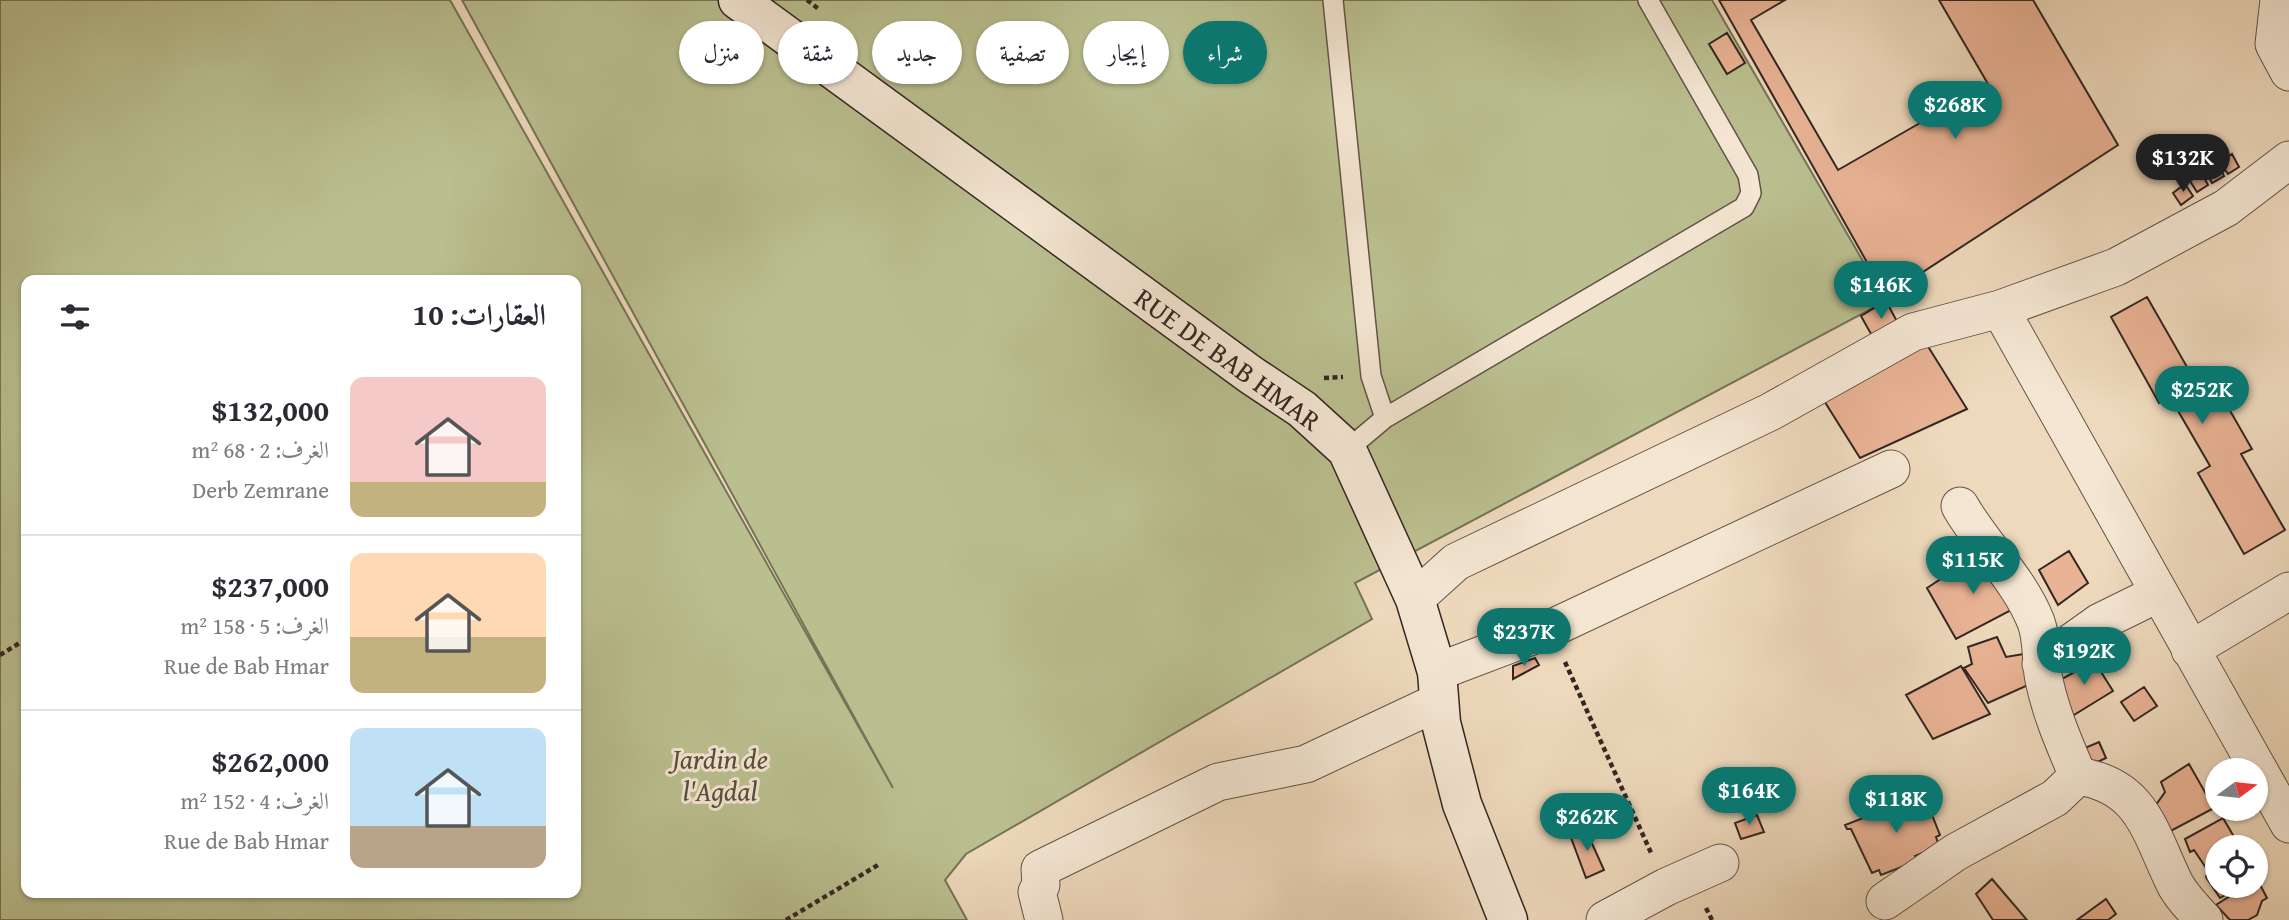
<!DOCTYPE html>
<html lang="ar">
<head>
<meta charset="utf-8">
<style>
  :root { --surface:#fff; --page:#f7f7f7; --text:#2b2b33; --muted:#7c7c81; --line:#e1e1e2; --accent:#0f766e }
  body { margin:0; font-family:"Gentium Book Plus",Amiri,serif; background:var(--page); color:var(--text); direction:rtl; height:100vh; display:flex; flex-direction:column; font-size:26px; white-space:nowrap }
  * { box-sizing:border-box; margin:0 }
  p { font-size:23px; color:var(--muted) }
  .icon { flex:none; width:38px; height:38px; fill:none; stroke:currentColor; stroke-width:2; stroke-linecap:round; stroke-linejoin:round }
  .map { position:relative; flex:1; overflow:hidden; direction:ltr }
  .panel { position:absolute; left:21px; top:275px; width:560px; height:623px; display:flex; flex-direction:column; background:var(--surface); border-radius:14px; box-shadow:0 2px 5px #0004; direction:rtl }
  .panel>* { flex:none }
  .hud { position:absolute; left:602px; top:21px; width:665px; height:63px; direction:rtl; display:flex; gap:14px }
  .needle { width:46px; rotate:75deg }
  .buttons { position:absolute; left:2205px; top:758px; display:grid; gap:14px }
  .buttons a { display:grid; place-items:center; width:63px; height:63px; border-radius:50%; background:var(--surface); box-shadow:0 2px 5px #0004; font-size:35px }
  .price { position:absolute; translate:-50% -60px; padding:0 16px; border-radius:24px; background:var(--accent); color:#fff; font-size:23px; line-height:46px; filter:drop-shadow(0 2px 4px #0008) }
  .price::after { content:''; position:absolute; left:50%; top:42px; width:21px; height:16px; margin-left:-10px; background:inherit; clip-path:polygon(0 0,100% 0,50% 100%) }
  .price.current { background:#222; color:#fff }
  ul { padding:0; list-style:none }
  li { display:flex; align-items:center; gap:21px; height:175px; padding:0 35px }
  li+li { border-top:2px solid var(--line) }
  li span { display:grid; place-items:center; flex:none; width:196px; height:140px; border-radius:14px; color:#555 }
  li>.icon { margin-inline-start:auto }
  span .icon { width:84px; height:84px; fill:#fffc; stroke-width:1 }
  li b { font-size:30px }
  h2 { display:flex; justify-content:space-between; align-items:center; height:84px; padding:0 35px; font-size:30px }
  .tag { padding:0 24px; border-radius:32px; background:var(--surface); box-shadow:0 2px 5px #0004; font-size:24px; line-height:63px }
  .tag.current { background:var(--accent); color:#fff }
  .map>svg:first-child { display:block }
</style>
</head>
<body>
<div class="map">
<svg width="2289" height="920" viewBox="0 0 2289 920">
  <rect width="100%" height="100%" fill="#eed9bc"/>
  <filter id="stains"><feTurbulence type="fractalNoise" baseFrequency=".00286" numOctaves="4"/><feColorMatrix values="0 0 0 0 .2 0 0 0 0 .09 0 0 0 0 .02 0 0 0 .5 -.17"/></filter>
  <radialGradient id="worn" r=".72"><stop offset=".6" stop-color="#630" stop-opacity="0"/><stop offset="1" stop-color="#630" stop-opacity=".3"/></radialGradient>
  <path fill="#babf8f" stroke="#767358" stroke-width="2" fill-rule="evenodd" d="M0 0H450L893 788 462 0H1712L1886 301 1355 583 1372 619 966 854 945 880 967 920H0ZM26 280H576V892H26Z"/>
  <path fill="#e9b395" stroke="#332722" stroke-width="2" d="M1719 0H1785L1751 20 1838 170 1988 84 1939 0H2033L2118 145 1886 296Z
    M1727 33 1745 63 1727 74 1709 44Z
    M2232 154 2239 167 2228 174 2220 162Z
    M2219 166 2224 176 2212 183 2206 172Z
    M2202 174 2208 185 2197 192 2190 181Z
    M2185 184 2193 196 2181 205 2173 193Z
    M2147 297 2191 374 2205 367 2252 449 2241 454 2285 530 2244 554 2198 473 2210 466 2170 397 2159 403 2111 317Z
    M1886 301 1900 327 1875 341 1861 316Z
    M1924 340 1967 409 1860 458 1823 399Z
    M1983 549 2021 605 1956 639 1927 588 1956 569 1962 580 1972 574 1965 561Z
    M2069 551 2088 583 2058 605 2039 570Z
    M1997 637 2006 657 2030 653 2037 681 1988 703 1964 668 1972 664 1968 647Z
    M2091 656 2113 691 2069 718 2058 681 2073 673 2071 667Z
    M1535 658 1539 665 1513 679V666Z
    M1961 666 1990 714 1933 739 1906 695Z
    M2144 687 2157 706 2134 721 2121 702Z
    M2099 742 2106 758 2087 767 2080 750Z
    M2189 764 2214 808 2167 833 2153 809 2165 792 2161 782Z
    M1920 796 1924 807 1928 805 1940 835 1936 837 1939 846 1915 856 1917 861 1881 875 1879 870 1872 873 1851 829H1847L1845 825Z
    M1757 815 1764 832 1741 839 1735 823Z
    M2223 818 2240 847H2217V886H2241L2220 898 2206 877 2208 871 2194 850 2190 852 2185 839Z
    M1585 828 1604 870 1586 878 1570 835Z
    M1992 879 2027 920H1993L1976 894Z
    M2257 879 2267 898 2262 901 2257 915 2248 920H2230L2216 905 2246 886H2256Z
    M2106 899 2116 914 2108 920H2077Z"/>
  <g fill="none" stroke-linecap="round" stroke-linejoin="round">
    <g stroke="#625448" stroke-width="22">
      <path id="service" d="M1333 0 1371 376 1385 418
        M1347 450 1385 418 1744 207 1751 193 1748 175 1648 0"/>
    </g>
    <g stroke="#625448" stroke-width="39">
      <path id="minor" d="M2279 0 2274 44 2289 72
        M2000 309 2289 824
        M1960 506C1983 546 2019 579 2036 622 2043 641 2040 661 2044 680 2051 714 2065 745 2078 776 2142 786 2149 830 2174 882 2180 895 2194 909 2204 920
        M1415 599 1456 562 1770 412 1913 332 2000 309 2116 267 2226 208 2289 160
        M2190 650 2289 591
        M2041 664 2100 622 2159 593
        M1437 672 1550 629 1891 469
        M1885 901 1956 852 2055 798 2078 776
        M1044 920 1037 892 1041 885 1040 869 1218 782 1306 764 1438 702
        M1605 920 1666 887 1720 863"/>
    </g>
    <g stroke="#332722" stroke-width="41">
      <path id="secondary" d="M738 0 1251 375 1302 409 1347 450 1415 599 1437 672 1441 723 1462 804 1508 920"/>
    </g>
    <path stroke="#332722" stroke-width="4.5" stroke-dasharray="5 3.5" stroke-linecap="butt" d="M807 0 820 10
      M576 310H577
      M1324 378 1343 377
      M0 655 26 639
      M1565 662 1652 855
      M1706 908 1712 920
      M786 920 878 865"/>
    <use href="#service" stroke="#f4e6d3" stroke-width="19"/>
    <use href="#minor" stroke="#f4e6d3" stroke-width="37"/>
    <use href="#secondary" stroke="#f4e6d3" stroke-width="38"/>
  </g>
  <g text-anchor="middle" stroke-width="6" stroke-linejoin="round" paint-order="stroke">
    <g font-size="28" fill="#332722" stroke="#f4e6d3">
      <text transform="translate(1228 359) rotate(36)" y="10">RUE DE BAB HMAR</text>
    </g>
    <g font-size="28" font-style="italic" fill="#554d3d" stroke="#f4e6d3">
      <text x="720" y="769">Jardin de<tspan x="720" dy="32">l'Agdal</tspan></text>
    </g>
  </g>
  <rect width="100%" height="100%" filter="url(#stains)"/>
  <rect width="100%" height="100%" fill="url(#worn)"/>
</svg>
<div class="buttons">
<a><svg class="needle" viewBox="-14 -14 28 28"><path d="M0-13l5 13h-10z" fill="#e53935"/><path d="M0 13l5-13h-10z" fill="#7c7c81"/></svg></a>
<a><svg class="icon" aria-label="locate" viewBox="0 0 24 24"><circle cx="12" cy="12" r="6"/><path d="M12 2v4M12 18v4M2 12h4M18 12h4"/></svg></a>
</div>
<b class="price" style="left:1955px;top:141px">$268K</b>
<b class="price current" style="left:2183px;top:194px">$132K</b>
<b class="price" style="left:1881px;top:321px">$146K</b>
<b class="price" style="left:2202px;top:426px">$252K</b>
<b class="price" style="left:1973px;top:596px">$115K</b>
<b class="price" style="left:1524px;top:668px">$237K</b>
<b class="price" style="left:2084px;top:687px">$192K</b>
<b class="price" style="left:1749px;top:827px">$164K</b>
<b class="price" style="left:1896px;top:835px">$118K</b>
<b class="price" style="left:1587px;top:853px">$262K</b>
<div class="hud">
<a class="tag current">شراء</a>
<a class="tag">إيجار</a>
<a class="tag">تصفية</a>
<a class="tag">جديد</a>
<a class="tag">شقة</a>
<a class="tag">منزل</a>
</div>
<section class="panel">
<h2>العقارات: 10<svg class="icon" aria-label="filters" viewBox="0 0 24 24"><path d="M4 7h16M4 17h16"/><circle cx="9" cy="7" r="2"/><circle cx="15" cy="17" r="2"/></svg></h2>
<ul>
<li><span style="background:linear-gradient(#f6c9c9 75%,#c2b280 0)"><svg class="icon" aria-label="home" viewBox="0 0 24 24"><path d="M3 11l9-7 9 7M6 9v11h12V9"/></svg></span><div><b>$132,000</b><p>الغرف: 2 · 68 m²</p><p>Derb Zemrane</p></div></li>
<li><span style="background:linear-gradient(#ffd9b3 60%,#c2b280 0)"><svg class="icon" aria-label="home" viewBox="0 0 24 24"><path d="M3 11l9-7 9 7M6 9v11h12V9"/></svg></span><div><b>$237,000</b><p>الغرف: 5 · 158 m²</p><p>Rue de Bab Hmar</p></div></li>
<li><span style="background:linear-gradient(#bfe0f5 70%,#b9a48a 0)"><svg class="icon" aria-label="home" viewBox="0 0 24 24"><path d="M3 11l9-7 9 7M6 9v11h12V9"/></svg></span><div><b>$262,000</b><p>الغرف: 4 · 152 m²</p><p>Rue de Bab Hmar</p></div></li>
</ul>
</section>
</div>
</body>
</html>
